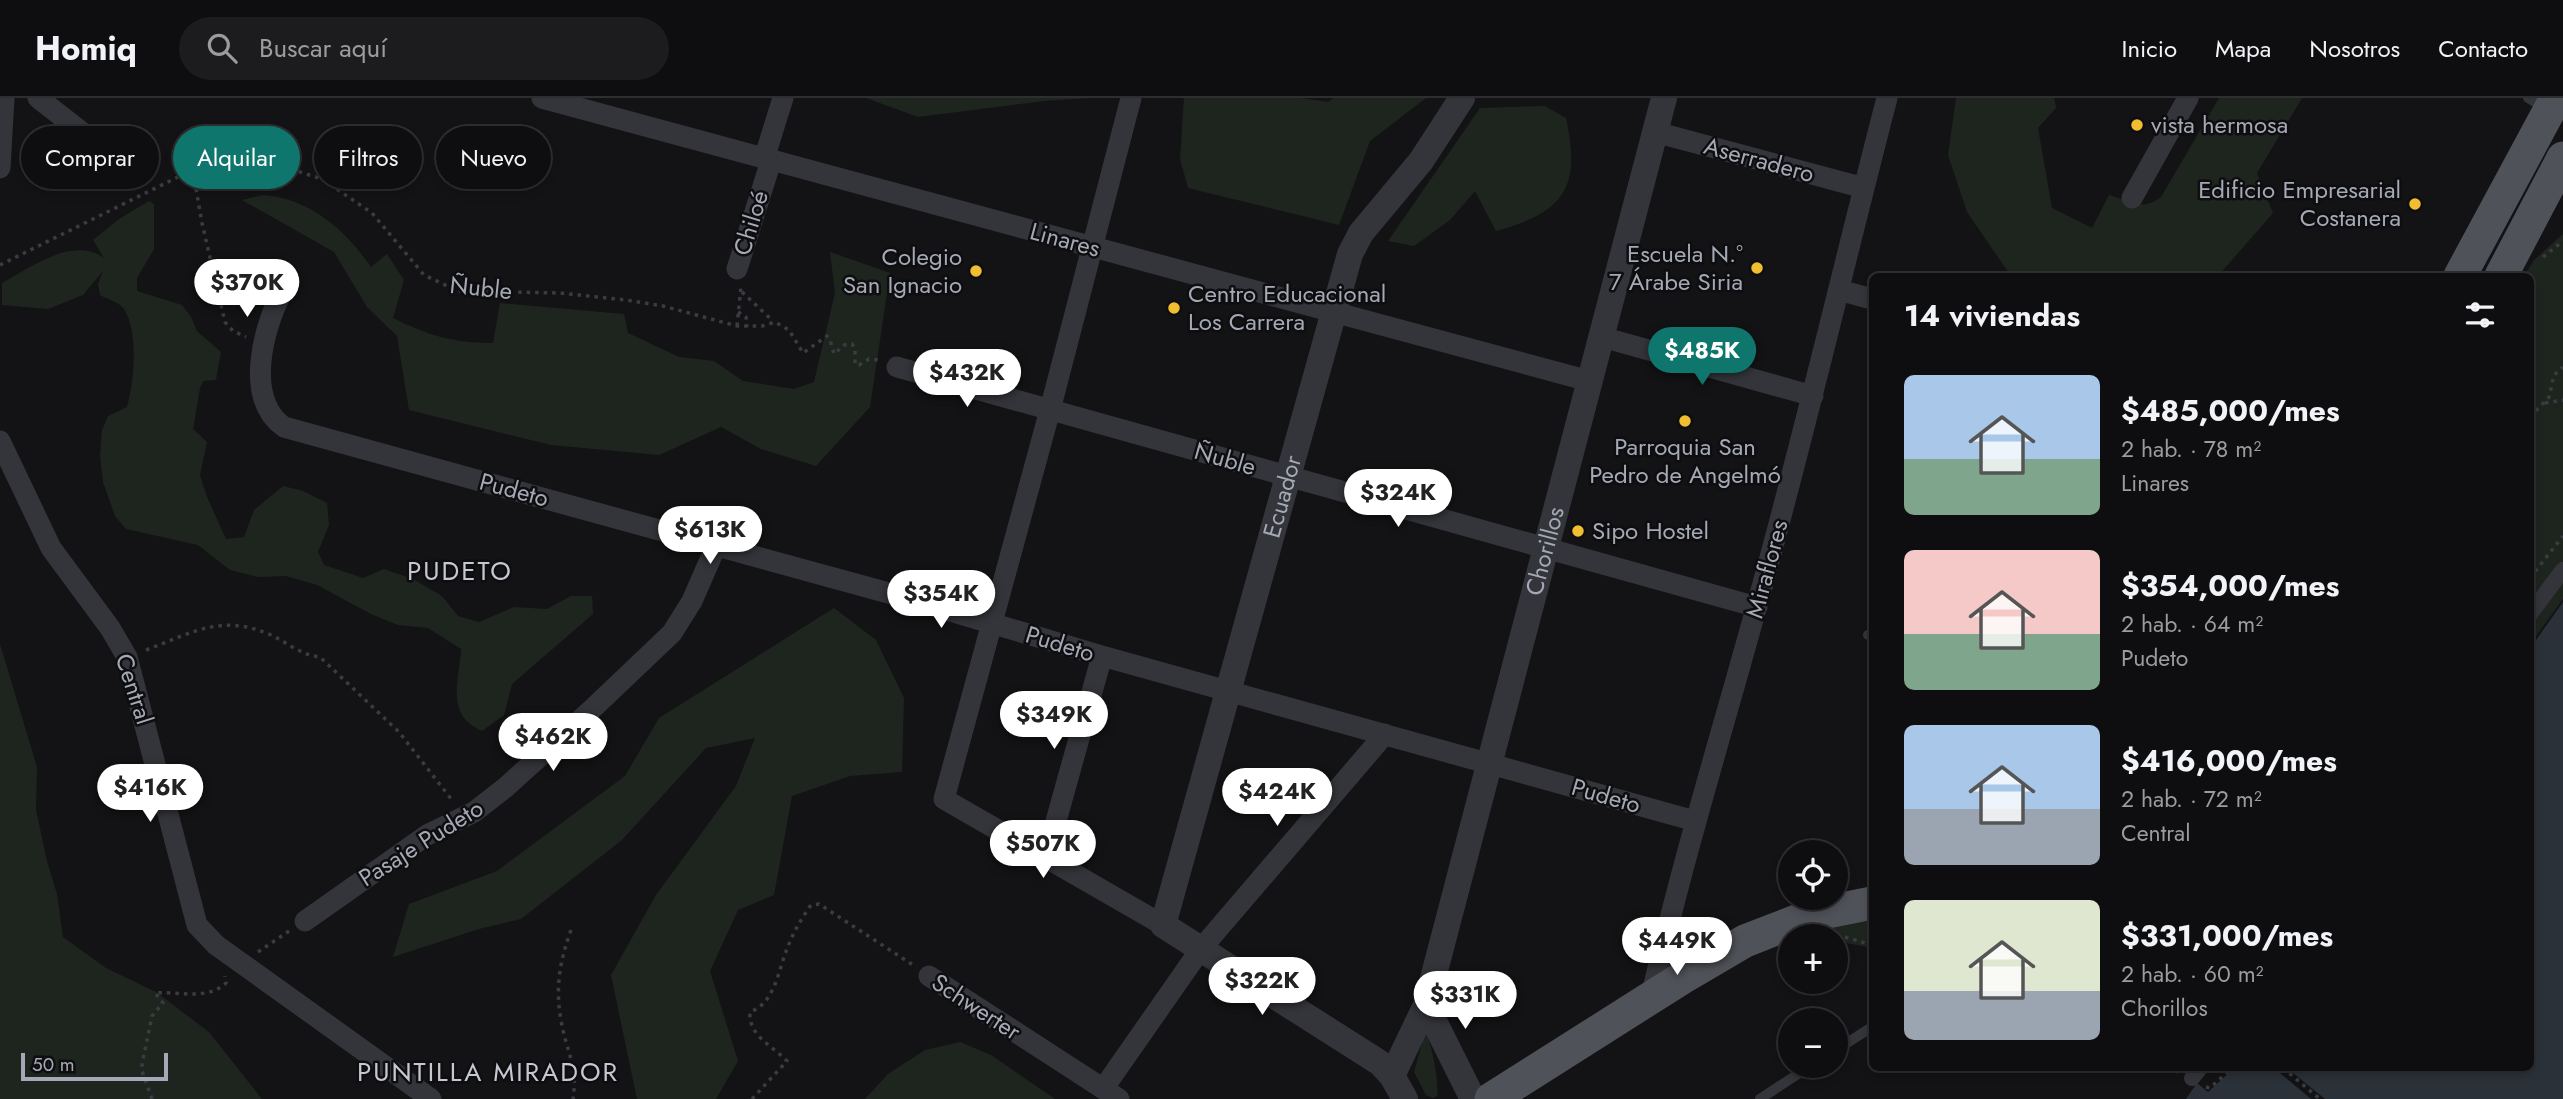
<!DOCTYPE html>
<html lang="es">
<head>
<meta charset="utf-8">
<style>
  :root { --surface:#0e0e10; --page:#1c1c1e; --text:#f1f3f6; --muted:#9b9c9f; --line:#2e2e30; --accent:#0f766e }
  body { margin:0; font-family:Jost,sans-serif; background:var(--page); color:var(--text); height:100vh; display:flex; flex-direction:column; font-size:26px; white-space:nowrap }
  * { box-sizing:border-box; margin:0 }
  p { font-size:23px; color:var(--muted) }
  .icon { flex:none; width:38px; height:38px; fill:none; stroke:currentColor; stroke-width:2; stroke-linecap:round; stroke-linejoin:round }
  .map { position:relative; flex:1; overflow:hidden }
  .side { position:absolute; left:1869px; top:175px; width:665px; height:798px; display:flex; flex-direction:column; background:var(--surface); border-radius:10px; box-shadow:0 4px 10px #0003,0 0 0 2px var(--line) }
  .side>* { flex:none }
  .top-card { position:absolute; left:21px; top:28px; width:665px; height:63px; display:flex; gap:14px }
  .tools { position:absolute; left:1778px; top:742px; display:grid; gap:14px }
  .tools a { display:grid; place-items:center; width:70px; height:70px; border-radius:50%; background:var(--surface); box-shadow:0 4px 10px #0003,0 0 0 2px var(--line); font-size:35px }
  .scale { position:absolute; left:21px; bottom:18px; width:147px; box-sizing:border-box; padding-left:7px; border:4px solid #a5a9b5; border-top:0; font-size:19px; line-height:24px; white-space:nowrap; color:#a5a9b5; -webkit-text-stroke:5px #0e0e10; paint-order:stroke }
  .price { position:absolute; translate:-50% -60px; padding:0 16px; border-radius:24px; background:#fff; color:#222; font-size:23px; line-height:46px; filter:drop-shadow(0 2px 4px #0008) }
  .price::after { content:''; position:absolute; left:50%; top:42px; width:21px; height:16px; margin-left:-10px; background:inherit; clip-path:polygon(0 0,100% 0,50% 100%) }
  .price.current { background:var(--accent); color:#fff }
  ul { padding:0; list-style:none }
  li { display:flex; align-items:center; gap:21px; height:175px; padding:0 35px }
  li span { display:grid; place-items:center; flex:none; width:196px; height:140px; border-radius:10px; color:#555 }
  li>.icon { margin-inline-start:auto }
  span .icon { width:84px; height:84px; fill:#fffc; stroke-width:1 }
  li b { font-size:30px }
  h2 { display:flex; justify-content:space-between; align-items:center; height:84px; padding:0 35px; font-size:30px }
  .pill { padding:0 24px; border-radius:32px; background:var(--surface); box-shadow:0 4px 10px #0003,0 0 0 2px var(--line); font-size:24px; line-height:63px }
  .pill.current { background:var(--accent); color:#fff }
  header { display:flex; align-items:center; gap:42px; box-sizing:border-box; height:98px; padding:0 35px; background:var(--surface); border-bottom:2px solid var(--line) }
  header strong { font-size:33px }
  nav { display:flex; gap:38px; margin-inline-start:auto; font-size:24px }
  .search { width:490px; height:63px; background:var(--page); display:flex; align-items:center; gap:18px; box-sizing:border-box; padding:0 24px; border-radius:38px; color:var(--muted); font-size:26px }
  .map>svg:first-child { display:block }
</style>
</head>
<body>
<header>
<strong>Homiq</strong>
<div class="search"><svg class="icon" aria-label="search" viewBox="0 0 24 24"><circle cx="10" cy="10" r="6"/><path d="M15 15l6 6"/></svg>Buscar aquí</div>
<nav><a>Inicio</a><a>Mapa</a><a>Nosotros</a><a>Contacto</a></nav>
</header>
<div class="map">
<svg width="2563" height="1001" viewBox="0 0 2563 1001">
  <rect width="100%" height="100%" fill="#131315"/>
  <path fill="#1e251f" d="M866 0H1092L1044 3 918 19Z
    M1184 0H1301L1328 4 1333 0H1426L1370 43 1339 127 1188 90 1180 61Z
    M1956 0H2054L2056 10 2038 30 2052 110 2092 130 2109 97C2128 102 2142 114 2161 99L2219 0H2302L2257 75 2273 115 2218 178H2011L1967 114 1948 57Z
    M1545 8 1566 20C1581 90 1565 114 1496 133L1475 93 1450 122 1414 148 1388 143 1480 10Z
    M262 97C309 100 345 131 371 169L387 156 404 182 393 220C427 237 453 245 493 245L500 205 624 216 628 235 679 259 714 263 743 283 794 291 814 284 835 195 830 154 890 175 870 309 816 368 761 351 721 329 659 357 551 347 409 312 397 238 367 209 334 154 242 102Z
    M149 103 154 106V151L137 180V193L182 207 191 219 197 233 221 254 216 282 203 283 200 290 193 331 207 344 200 377 207 399 226 441 244 439 254 412 283 388 303 393 327 405 329 427 318 454 324 467 363 480 384 471 413 481 442 498 458 518 479 524 514 509 547 511 571 498H592L593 516 512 586 504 617 482 633C445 616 459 585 461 551L428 530 398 527 373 517 317 487 286 478 258 479 230 472 198 447 126 431 115 418 103 384 100 357 102 332 108 318 127 309C134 284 139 234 124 211 119 204 107 201 100 197L98 186 103 173 83 197 48 211 2 207V185C32 169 72 138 104 160L93 142 119 121Z
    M2563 136V501L2531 545 2530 178H2524L2534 162Z
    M834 510 876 542 904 600 902 674 850 678 792 698 774 797 738 812 710 873 738 963 716 1001H637L611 877 656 797 736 688 755 640 706 650 622 742 521 821 479 831 393 859 409 806 497 773 625 678 659 620Z
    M0 546 37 669 36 712 47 763 57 796 63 839 106 870 156 894 209 934 262 1001H0Z
    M1872 822V850L1836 843V838H1814L1825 829Z
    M1425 934C1431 941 1440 988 1437 998L1433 1000 1426 997 1414 974Z
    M960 944 991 957 1055 1001H865L888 976 925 952Z"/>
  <path fill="#2a3139" d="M2563 504V1001H2186L2197 985 2208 994 2234 970H2530L2531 549Z"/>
  <path fill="#131315" d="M2274 970H2287L2325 1001H2311Z"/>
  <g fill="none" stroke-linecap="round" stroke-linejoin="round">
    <path stroke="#3a3c41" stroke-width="3.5" stroke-dasharray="3.5 5" stroke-linecap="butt" d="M193 74 202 125 225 224 233 233 246 239
      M184 76 203 50 245 61
      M2543 159 2563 143
      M0 167 184 76 247 62 281 68 322 81 372 115 424 177 458 193 560 195 626 202 663 208 737 228H762L775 224 789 232 803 255 827 238 830 242 834 256 844 247 852 246 855 250V266L859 267 869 261 881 262
      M742 194 773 223
      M738 214 746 219 747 229
      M737 228 741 189
      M2545 305 2563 302
      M2530 319 2549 299 2554 277 2563 269
      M2530 480 2563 438
      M146 552C192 535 221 515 271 537 288 545 301 557 320 559L399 634 452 702
      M571 832C560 863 555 888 561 922 566 953 578 967 573 1001
      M1845 839 1872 847
      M258 854 289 833
      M2167 970 2178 974
      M2283 970 2320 1001
      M2206 989 2210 990 2232 970
      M152 1001 142 973V966L152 918 163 905 155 895C178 893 207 903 226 885L225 878
      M752 1001 787 963C773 948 748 938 750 914 775 905 778 873 787 851 793 835 801 821 811 807L819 806 913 867"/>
    <path stroke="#34353a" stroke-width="10" d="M2528 0 2547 11
      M1868 537H1872
      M1836 952 1872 929
      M1760 1001 1810 968"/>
    <path stroke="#34353a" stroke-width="16" d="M2530 516 2563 472
      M2192 980 2200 970"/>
    <path stroke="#34353a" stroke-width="21" d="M38 0 83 35
      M542 0 1589 283
      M1131 0 1050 312 944 701 1163 827
      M1655 34 1864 90
      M764 61 783 0
      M0 70 4 0
      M2132 100 2188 0
      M737 171 771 63
      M1839 192 1872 201
      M282 194C263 230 244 301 284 329L903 499 1102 558 1695 723
      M1602 239 1813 298
      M897 269 1757 509
      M0 343 51 450 110 530 127 559 197 827 216 847 431 1001
      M1046 759 1102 558
      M305 823 427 737 474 714 506 689 590 613 672 535 692 503 716 448
      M929 878 1119 1001
      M1651 900C1681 767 1721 638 1757 507 1804 339 1843 169 1887 0
      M1103 991 1200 852 1385 636"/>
    <g stroke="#34353a" stroke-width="26">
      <path d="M1426 907 1473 1001"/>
      <path id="s1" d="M1392 978 1426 907 1664 0"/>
      <path id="s2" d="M1405 1001 1392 978 1380 965 1163 827 1350 156 1361 135 1421 63 1462 0"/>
    </g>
    <path stroke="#505259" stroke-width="33" d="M2460 178 2556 0
      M2501 178 2563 60
      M1491 1001 1682 880 1745 843 1812 817 1872 805"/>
  </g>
  <g fill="#f0be30" stroke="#0e0e10" stroke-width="2.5">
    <circle cx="2137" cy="27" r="7"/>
    <circle cx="2415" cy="106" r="7"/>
    <circle cx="1757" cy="170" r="7"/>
    <circle cx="976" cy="173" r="7"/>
    <circle cx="1174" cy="210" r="7"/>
    <circle cx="1685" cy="323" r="7"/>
    <circle cx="1578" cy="433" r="7"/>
  </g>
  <g text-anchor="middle" stroke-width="5" stroke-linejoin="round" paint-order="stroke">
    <g font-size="24" fill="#a5a9b5" stroke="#0e0e10" text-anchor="start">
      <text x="2151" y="35">vista hermosa</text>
      <text x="2401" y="100" text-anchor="end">Edificio Empresarial<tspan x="2401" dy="28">Costanera</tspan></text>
      <text x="1743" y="164" text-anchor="end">Escuela N.º<tspan x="1743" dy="28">7 Árabe Siria</tspan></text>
      <text x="962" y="167" text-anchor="end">Colegio<tspan x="962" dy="28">San Ignacio</tspan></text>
      <text x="1188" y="204">Centro Educacional<tspan x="1188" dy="28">Los Carrera</tspan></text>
      <text x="1685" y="357" text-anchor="middle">Parroquia San<tspan x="1685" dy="28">Pedro de Angelmó</tspan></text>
      <text x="1592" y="441">Sipo Hostel</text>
    </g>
    <g font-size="24" fill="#a5a9b5" stroke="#0e0e10">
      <text transform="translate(1759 62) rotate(15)" y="8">Aserradero</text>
      <text transform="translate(751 125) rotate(-73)" y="8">Chiloé</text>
      <text transform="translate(1065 142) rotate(15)" y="8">Linares</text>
      <text transform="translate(481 190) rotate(6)" y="8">Ñuble</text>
      <text transform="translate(1225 361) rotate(16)" y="8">Ñuble</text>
      <text transform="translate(514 392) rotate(15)" y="8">Pudeto</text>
      <text dy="8" stroke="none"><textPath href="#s2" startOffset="746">Ecuador</textPath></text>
      <text dy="8" stroke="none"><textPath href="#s1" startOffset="548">Chorillos</textPath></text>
      <text transform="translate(1767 471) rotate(-75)" y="8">Miraflores</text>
      <text transform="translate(1060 546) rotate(17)" y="8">Pudeto</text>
      <text transform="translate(134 591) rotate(72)" y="8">Central</text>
      <text transform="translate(1606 698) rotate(16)" y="8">Pudeto</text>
      <text transform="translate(421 745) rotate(-32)" y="8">Pasaje Pudeto</text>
      <text transform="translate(976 909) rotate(33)" y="8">Schwerter</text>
    </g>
    <g font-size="26" letter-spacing="2" fill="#c6c8d1" stroke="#0e0e10">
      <text x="460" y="482">PUDETO</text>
      <text x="488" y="983">PUNTILLA MIRADOR</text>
    </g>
  </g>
</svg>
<div class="tools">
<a><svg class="icon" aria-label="locate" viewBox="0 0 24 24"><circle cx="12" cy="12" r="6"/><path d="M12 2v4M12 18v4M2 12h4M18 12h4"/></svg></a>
<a>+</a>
<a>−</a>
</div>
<div class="scale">50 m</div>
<b class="price" style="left:247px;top:221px">$370K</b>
<b class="price current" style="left:1702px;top:289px">$485K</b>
<b class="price" style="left:967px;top:311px">$432K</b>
<b class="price" style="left:1398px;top:431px">$324K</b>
<b class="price" style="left:710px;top:468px">$613K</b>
<b class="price" style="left:941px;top:532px">$354K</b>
<b class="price" style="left:1054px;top:653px">$349K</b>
<b class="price" style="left:553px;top:675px">$462K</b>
<b class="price" style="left:150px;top:726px">$416K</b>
<b class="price" style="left:1277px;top:730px">$424K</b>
<b class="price" style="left:1043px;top:782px">$507K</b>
<b class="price" style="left:1677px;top:879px">$449K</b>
<b class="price" style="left:1262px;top:919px">$322K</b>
<b class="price" style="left:1465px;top:933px">$331K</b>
<div class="top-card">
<a class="pill">Comprar</a>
<a class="pill current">Alquilar</a>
<a class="pill">Filtros</a>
<a class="pill">Nuevo</a>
</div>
<section class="side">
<h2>14 viviendas<svg class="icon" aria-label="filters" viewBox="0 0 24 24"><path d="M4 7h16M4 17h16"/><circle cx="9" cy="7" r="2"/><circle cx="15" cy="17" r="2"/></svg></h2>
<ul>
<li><span style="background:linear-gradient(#a9c7e8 60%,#7fa58c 0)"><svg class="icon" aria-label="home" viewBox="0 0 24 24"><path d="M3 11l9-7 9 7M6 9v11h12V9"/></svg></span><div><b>$485,000/mes</b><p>2 hab. · 78 m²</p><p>Linares</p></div></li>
<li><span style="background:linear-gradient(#f6c9c9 60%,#7fa58c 0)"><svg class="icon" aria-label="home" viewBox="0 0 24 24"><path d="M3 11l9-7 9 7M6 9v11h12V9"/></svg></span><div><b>$354,000/mes</b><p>2 hab. · 64 m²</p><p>Pudeto</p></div></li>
<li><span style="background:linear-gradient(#a9c7e8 60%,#9aa5b1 0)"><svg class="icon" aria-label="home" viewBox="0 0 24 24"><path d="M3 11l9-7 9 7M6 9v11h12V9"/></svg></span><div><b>$416,000/mes</b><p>2 hab. · 72 m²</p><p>Central</p></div></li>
<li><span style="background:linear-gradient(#dfe7d0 65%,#9aa5b1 0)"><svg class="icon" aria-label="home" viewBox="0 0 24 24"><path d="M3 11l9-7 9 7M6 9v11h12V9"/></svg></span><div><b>$331,000/mes</b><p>2 hab. · 60 m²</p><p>Chorillos</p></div></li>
</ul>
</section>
</div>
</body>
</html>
